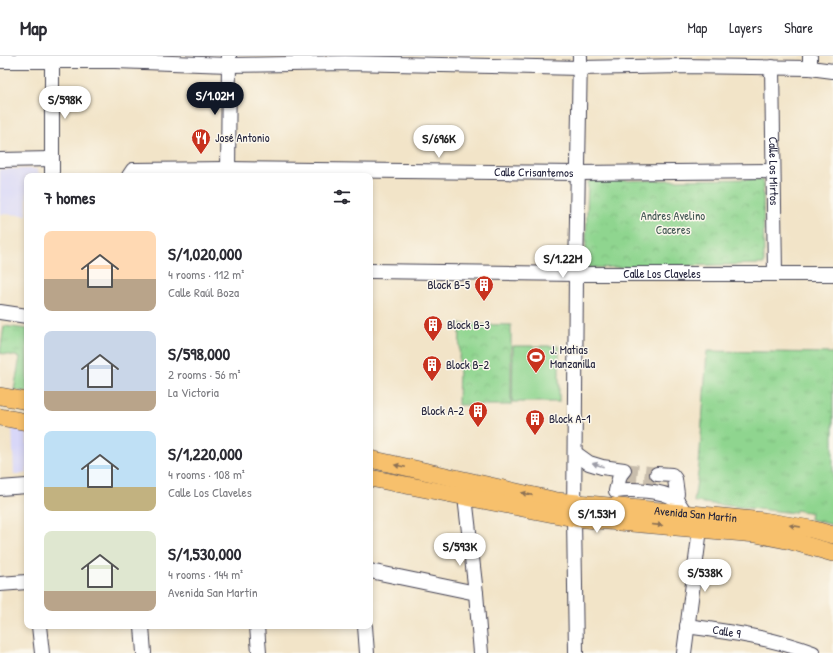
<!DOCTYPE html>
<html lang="en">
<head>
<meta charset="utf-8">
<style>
  :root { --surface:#fff; --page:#f7f7f7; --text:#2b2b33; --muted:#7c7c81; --line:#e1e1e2; --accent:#111827 }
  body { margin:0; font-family:"Patrick Hand",sans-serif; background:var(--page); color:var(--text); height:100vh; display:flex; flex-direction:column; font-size:15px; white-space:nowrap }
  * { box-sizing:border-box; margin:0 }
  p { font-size:13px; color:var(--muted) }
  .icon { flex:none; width:22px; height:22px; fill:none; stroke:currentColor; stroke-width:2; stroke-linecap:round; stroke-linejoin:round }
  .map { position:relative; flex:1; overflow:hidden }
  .side { position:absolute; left:24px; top:117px; width:349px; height:456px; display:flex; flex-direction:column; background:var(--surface); border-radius:8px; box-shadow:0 2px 6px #0003 }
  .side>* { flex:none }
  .price { position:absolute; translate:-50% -34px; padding:0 9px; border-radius:14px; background:#fff; color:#222; font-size:13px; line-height:26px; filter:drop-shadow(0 1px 2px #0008) }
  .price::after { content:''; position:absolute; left:50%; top:24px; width:12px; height:9px; margin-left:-6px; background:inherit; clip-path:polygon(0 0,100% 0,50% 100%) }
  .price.selected { background:var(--accent); color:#fff }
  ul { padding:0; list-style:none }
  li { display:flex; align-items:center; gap:12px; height:100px; padding:0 20px }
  li span { display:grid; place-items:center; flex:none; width:112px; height:80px; border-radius:8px; color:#555 }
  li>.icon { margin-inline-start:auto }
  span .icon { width:48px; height:48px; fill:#fffc; stroke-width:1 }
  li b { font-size:17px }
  h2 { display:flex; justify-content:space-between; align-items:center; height:48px; padding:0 20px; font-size:17px }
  header { display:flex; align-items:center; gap:24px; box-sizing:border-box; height:56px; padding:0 20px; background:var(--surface); border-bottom:1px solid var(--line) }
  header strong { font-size:19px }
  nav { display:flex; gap:22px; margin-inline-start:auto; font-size:14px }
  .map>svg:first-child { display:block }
</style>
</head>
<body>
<header>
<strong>Map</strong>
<nav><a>Map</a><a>Layers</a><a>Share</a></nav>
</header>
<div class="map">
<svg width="833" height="597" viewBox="0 0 833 597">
  <defs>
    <pattern id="grass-tufts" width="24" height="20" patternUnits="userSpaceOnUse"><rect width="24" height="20" fill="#8fd58f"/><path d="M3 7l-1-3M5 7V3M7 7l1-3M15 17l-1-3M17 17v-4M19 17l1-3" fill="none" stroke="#7bb77c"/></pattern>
    <pattern id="park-crowns" width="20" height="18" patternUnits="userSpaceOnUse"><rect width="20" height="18" fill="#8fd58f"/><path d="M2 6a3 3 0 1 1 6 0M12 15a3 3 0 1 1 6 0" fill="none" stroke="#7bb77c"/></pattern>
  </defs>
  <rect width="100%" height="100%" fill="#fbf7ec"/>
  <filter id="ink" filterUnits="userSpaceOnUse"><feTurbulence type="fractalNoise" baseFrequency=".025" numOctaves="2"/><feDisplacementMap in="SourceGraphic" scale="8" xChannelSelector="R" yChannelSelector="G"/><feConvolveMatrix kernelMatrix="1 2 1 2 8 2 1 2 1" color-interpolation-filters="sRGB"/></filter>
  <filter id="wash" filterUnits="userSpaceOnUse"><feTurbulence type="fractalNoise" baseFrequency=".012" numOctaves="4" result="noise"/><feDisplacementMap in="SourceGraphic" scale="16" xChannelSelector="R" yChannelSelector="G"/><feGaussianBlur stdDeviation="0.9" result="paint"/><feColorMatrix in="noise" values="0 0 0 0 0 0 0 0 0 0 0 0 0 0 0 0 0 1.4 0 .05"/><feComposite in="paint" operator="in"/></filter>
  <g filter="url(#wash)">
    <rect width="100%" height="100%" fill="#f2e4c8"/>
    <path fill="#d8d7f8" d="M0 113H36L40 118V120H27V159L0 158Z
      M12 371 27 374V417L14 419Z"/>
    <path fill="url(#grass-tufts)" stroke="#587c65" d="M4 270 27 273V336L14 334 20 301 0 297Z
      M707 295 833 297V469L810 463 811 457 796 454 795 457 694 446 699 409Z"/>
    <path fill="url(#park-crowns)" stroke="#587c65" d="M763 123 764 208 585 212 588 125Z
      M460 268 511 269V349H458Z"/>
    <path fill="#8fd58f" stroke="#587c65" d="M513 290H559V346H512Z"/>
  </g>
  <g filter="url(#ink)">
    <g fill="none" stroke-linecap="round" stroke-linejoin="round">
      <path stroke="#c8bdac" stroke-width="14" stroke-dasharray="14 7" stroke-linecap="butt" d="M624 414 657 418
        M623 425 656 427"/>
      <g stroke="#413f50" stroke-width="16">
        <g id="minor">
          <path d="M0 5H115L229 9 345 7 580 12 682 10 810 12 833 15"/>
          <path d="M52 5V120"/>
          <path id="s1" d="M772 11 775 218"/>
          <path d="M810 12V0"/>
          <path d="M0 104 52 103"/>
          <path id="s2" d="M129 120 133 114 228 113 578 117 773 115"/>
          <path d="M228 120 229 0"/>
          <path id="s3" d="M370 215 576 218H833"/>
          <path d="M0 256 27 260"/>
          <path d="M575 397 589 407 602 411 624 414 620 419 616 435C631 433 663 434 675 443 679 447 682 452 684 456"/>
          <path d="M657 418 672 419 675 423 677 438"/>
          <path d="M0 432 27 430"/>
          <path d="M464 432 476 537 481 597"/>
          <path d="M370 515 476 537"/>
          <path d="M0 528 27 526"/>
          <path d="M39 570 42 597"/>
          <path d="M142 570 144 597"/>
          <path d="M257 570 259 597"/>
          <path d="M365 570 367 597"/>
          <path id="s4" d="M687 570C730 576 772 582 813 597"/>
          <path d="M576 597 574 462 576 218 580 0"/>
          <path d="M684 597 700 473"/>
        </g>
      </g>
      <g stroke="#413f50" stroke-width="18">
        <g id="major">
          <path d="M0 340 27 345"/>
          <path d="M0 361 27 366"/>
          <path id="s5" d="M370 403 557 445 764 465 811 473 833 479"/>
          <path d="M370 422 574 462 756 478 791 485 833 497"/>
        </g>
      </g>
      <use href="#minor" stroke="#fff" stroke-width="14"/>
      <use href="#major" stroke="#f7c06c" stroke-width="17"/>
    </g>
    <defs><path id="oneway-solid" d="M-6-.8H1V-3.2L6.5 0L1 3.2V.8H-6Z"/></defs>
    <use fill="#9c9ca7" href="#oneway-solid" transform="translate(598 409) rotate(-163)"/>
    <g fill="#8c7154">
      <use href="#oneway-solid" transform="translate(400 410) rotate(-168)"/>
      <use href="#oneway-solid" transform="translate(527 438) rotate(-167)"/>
      <use href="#oneway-solid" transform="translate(657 469) rotate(5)"/>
      <use href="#oneway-solid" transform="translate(795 470) rotate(-171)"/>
    </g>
  </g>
  <defs>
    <g id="restaurant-pin" transform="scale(1)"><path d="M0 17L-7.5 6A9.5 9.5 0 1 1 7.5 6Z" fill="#c8321e" stroke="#fbf7ec"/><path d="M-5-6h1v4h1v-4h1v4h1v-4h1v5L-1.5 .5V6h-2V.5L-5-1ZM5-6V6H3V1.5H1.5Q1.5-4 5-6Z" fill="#fff"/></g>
    <g id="building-pin" transform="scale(1)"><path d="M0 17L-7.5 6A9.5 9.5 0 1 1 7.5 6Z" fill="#c8321e" stroke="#fbf7ec"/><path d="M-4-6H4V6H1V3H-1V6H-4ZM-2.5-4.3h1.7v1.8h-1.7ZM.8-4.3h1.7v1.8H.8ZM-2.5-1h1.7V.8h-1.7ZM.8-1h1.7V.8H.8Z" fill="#fff"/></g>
    <g id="stadium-pin" transform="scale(1)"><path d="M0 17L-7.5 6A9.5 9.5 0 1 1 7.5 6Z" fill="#c8321e" stroke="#fbf7ec"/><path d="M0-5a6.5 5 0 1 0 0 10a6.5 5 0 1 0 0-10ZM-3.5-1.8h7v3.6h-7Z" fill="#fff"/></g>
  </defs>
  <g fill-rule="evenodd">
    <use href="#restaurant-pin" x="201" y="82"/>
    <use href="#building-pin" x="484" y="229"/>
    <use href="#building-pin" x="433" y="269"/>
    <use href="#stadium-pin" x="536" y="301"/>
    <use href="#building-pin" x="432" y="309"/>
    <use href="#building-pin" x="478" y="355"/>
    <use href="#building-pin" x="535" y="363"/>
  </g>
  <g text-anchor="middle" stroke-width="3" stroke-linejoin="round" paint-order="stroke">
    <g font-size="12" fill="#22223b" stroke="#fbf7ec" text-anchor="start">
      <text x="215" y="86">José Antonio</text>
      <text x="470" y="233" text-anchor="end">Block B-5</text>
      <text x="447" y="273">Block B-3</text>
      <text x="550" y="298">J. Matias<tspan x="550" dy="14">Manzanilla</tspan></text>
      <text x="446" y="313">Block B-2</text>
      <text x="464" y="359" text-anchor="end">Block A-2</text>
      <text x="549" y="367">Block A-1</text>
    </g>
    <g font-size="12" fill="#22223b" stroke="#fbf7ec">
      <text dy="4" stroke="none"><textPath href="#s1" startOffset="104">Calle Los Mirtos</textPath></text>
      <text dy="4" stroke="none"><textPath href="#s2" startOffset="408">Calle Crisantemos</textPath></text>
      <text dy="4" stroke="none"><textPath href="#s3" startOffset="292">Calle Los Claveles</textPath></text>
      <text dy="4" stroke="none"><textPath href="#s5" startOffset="331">Avenida San Martín</textPath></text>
      <text dy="4" stroke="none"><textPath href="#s4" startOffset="40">Calle 9</textPath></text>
    </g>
    <g font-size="12" fill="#435854" stroke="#fbf7ec">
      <text x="673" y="164">Andres Avelino<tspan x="673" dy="14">Caceres</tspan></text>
    </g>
  </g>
</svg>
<b class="price selected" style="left:215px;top:60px">S/1.02M</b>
<b class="price" style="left:65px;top:64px">S/598K</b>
<b class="price" style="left:439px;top:103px">S/696K</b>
<b class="price" style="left:563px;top:223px">S/1.22M</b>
<b class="price" style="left:597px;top:478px">S/1.53M</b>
<b class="price" style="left:460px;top:511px">S/593K</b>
<b class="price" style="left:705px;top:537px">S/538K</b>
<section class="side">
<h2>7 homes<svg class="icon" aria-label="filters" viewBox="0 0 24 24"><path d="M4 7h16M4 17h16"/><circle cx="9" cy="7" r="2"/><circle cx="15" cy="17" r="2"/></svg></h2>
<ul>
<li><span style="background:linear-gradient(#ffd9b3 60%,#b9a48a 0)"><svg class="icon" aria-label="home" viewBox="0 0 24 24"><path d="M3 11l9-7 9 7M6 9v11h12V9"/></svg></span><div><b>S/1,020,000</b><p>4 rooms · 112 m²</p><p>Calle Raúl Boza</p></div></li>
<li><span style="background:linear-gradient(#c9d6e8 75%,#b9a48a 0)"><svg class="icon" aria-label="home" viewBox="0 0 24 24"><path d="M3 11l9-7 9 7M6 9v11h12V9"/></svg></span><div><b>S/598,000</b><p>2 rooms · 56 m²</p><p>La Victoria</p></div></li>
<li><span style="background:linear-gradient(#bfe0f5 70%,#c2b280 0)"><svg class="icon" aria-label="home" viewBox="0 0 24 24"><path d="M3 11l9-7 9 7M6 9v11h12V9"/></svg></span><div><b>S/1,220,000</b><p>4 rooms · 108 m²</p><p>Calle Los Claveles</p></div></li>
<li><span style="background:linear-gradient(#dfe7d0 75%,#b9a48a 0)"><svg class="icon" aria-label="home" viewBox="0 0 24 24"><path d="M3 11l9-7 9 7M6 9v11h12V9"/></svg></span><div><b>S/1,530,000</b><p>4 rooms · 144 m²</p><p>Avenida San Martín</p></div></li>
</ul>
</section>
</div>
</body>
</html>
